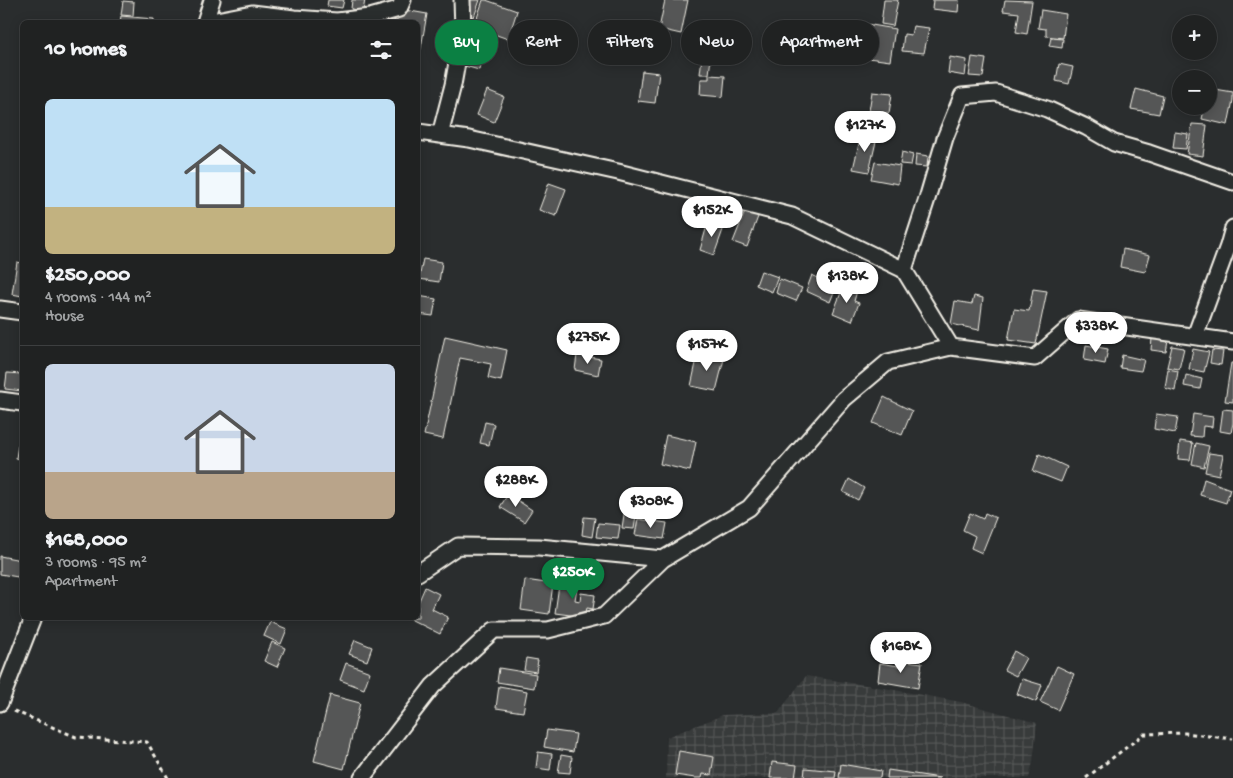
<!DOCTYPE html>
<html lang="en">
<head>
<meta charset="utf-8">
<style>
  :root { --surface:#202222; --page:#282a2a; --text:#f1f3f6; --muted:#a2a4a5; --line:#3d3f40; --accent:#0b8043 }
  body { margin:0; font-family:"Gochi Hand",sans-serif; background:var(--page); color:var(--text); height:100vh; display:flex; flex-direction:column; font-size:19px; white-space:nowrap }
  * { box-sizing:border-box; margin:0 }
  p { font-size:16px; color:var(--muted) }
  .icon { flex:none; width:28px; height:28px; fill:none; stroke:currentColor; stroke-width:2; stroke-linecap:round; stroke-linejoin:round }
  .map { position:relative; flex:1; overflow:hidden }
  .details { position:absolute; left:20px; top:20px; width:400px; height:600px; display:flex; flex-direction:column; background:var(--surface); border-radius:8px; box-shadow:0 2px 12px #0003,0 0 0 1px var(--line) }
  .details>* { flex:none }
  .guide { position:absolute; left:435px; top:20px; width:475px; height:45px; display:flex; gap:10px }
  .buttons { position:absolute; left:1172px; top:15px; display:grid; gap:10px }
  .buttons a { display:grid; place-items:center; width:45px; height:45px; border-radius:50%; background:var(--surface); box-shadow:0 2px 12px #0003,0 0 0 1px var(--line); font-size:25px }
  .price { position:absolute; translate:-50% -42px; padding:0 11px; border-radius:18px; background:#fff; color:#222; font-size:16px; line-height:32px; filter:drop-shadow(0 1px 2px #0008) }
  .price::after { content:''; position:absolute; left:50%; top:30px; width:15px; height:11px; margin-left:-8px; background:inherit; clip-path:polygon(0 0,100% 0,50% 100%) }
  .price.active { background:var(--accent); color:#fff }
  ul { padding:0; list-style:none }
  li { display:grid; align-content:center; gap:10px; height:265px; padding:0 25px }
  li+li { border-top:1px solid var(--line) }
  li span { display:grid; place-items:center; height:155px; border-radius:8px; color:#555 }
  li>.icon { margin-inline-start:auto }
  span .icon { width:90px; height:90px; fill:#fffc; stroke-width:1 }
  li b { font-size:21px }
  h2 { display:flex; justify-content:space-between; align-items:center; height:60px; padding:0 25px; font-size:21px }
  .pill { padding:0 18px; border-radius:22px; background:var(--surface); box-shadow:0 2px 12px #0003,0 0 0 1px var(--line); font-size:18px; line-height:45px }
  .pill.active { background:var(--accent); color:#fff }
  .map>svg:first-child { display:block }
</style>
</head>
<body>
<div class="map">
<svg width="1233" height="778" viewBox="0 0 1233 778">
  <defs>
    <pattern id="industrial-grid" width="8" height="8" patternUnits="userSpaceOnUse" patternTransform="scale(1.25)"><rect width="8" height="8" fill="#373a3a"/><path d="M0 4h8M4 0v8" fill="none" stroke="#555756"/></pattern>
  </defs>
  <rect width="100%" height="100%" fill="#2a2d2e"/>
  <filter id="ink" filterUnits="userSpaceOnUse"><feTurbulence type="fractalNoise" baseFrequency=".02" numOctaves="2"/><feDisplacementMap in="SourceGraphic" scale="10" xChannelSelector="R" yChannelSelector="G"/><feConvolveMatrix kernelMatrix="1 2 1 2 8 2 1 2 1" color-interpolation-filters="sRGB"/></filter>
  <g filter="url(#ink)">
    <path fill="url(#industrial-grid)" d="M806 676 878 687 961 702 1037 723 1033 762 1029 778H666L667 737 723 715 778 713Z"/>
    <path fill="#555756" stroke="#f4f1e8" d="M328 0H344L342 8 327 6Z
      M352 0H365L363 11 351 9Z
      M469 0H480L474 17 464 13Z
      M483 0H486L517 11 508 39 474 27Z
      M665 0H688L681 34 659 29Z
      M884 0H898L893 26 881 24Z
      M933 0H959L958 12 932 9Z
      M1005 0 1032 1 1027 34 1016 32 1019 13 1003 11Z
      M123 1 134 2 133 16 121 15Z
      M399 9 427 14 419 59H418V22H386V19L397 21Z
      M1041 10 1066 14 1063 38 1046 36V29L1038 28Z
      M121 16 154 19V22H120Z
      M866 24 895 29 890 61 861 57Z
      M913 26 929 28 924 53 902 51 904 34 911 35Z
      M1051 38 1063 39 1062 48 1049 46Z
      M467 42 477 45 475 53 482 55 479 70 461 65Z
      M702 57 711 58 709 74H700Z
      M950 57 967 60 965 76 948 73Z
      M972 57 986 59 983 77 969 76Z
      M1059 64 1073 67 1069 84 1056 81Z
      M642 71 659 73 655 103 638 101Z
      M709 75 725 76 723 97 700 95 701 79H709Z
      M1136 89 1163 96 1159 114 1131 109Z
      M1209 89 1233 93V100L1228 125 1202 119 1205 106H1209Z
      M487 90 504 97 494 122 477 115Z
      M872 92 892 94 889 113 869 111Z
      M1192 124 1207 125 1203 156 1187 154Z
      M1175 132 1188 134 1186 149 1173 148Z
      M861 135 877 137 869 172 853 169Z
      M902 152 913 155 911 165 900 164Z
      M916 154 928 156 927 167 915 166Z
      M875 162 900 166 898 184 871 179Z
      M549 183 566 189 556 216 539 210Z
      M727 208 739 212 734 227 722 223Z
      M746 209 759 214 747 247 733 242Z
      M708 222 724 227 714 255 700 250Z
      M1123 249 1150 255 1145 272 1120 267Z
      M423 259 442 262 439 282 419 279Z
      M17 262 22 263V296L12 294Z
      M761 271 778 277 772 292 756 285Z
      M812 275 836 287 830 302 806 291Z
      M780 279 802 288 796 301 776 293Z
      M844 285 857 291 854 301 859 303 852 321 833 313Z
      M1033 289 1047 291 1036 344 1008 340 1014 309 1029 311Z
      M418 296 436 299 433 316 418 314Z
      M974 296 983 298 979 330 951 324 955 301 972 304Z
      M445 336 507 350 501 381 488 378 491 364 460 358 443 439 424 435Z
      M1152 338 1168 341 1166 352 1151 350Z
      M1086 345 1108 349 1105 364 1084 360Z
      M1172 346 1184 348 1179 369 1167 367Z
      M1193 349 1209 352 1204 372 1189 369Z
      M1212 350 1223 351 1221 365 1210 363Z
      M698 354 724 359 716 391 691 386Z
      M577 355 601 359 598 375 575 370Z
      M1122 355 1144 360 1141 371 1120 368Z
      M1231 363H1233V402L1225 401Z
      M1168 369 1178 371 1175 391 1165 388Z
      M7 373 22 374V391L5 389Z
      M1186 375 1202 379 1200 389 1184 386Z
      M884 397 912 411 902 435 873 423Z
      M1223 409 1233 410V423L1231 433 1220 431Z
      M1156 414 1178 417 1175 433 1154 429Z
      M1193 414 1213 417 1212 427 1203 426 1202 437 1190 436Z
      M485 422 494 424 489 445 480 443Z
      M666 435 696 442 690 471 660 464Z
      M1180 441 1193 443 1190 460 1178 459Z
      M1196 443 1209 446 1204 467 1192 464Z
      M18 445 22 446V459L16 458Z
      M1209 453 1223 455 1219 475 1205 472Z
      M1039 454 1067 467 1061 482 1033 471Z
      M849 479 864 488 858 500 843 492Z
      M1204 479 1230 489 1226 503 1200 495Z
      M508 494 532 510 524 522 500 507Z
      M625 508 637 510 634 529 622 528Z
      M970 513 983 519 985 513 996 518 982 553 971 548 975 536 963 530Z
      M584 517 595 518 592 537 582 535Z
      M638 519 667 523 664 539 635 535Z
      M598 523 620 525 618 539 596 537Z
      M0 556 21 560 18 577 0 574Z
      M560 578 578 581 575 600 580 601 581 593 595 595 593 609 587 608 585 617 555 613Z
      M525 580 553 584 549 614 521 610Z
      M425 587 439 594 432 609 448 617 440 634 410 619V618H418V603Z
      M270 622 287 629 281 644 264 636Z
      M355 640 372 647 367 661 349 654Z
      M272 642 285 648 277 667 264 661Z
      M1014 651 1026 658 1016 676 1004 670Z
      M526 658 538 660 536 672 524 670Z
      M900 660 922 663 918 688 878 681 880 663 899 666Z
      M346 663 370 672 364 689 340 680Z
      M1057 666 1074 674 1058 710 1040 702Z
      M499 668 536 674 534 688 497 682Z
      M1022 679 1042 685 1036 702 1017 694Z
      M499 686 527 691 523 712 496 708Z
      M330 695 360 703 344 769 314 761Z
      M547 730 576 734 573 752 544 747Z
      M679 751 714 757 711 775 703 774 702 778H695L675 775Z
      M538 752 552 754 550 770 536 768Z
      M561 755 572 757 570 773 558 772Z
      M772 762 797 765 795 778H770Z
      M841 764 881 771 880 778H839Z
      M805 768 836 771 835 778H804Z
      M888 770 940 778H887Z"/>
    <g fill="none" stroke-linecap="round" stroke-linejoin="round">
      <g stroke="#f4f1e8" stroke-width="19">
        <path id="minor" d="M205 22 212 0
          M206 22 252 13 294 18 337 21 370 17 399 9 403 0
          M418 132 469 139 618 172 792 216 904 270 951 347 1035 358 1078 320 1233 342
          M440 135 453 85 463 29 462 0
          M904 270 927 199 945 138 962 96 996 93 1047 109 1086 127 1114 143 1149 153 1233 182
          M0 309 22 312
          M1195 336 1228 246 1233 228
          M0 400 22 403
          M418 573 458 546 539 547 663 559 749 508 844 399 888 362 951 347
          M0 703 33 618
          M362 778 433 686 494 630H548L604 616 663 559"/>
      </g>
      <path stroke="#f4f1e8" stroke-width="3" stroke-dasharray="4 4" stroke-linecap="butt" d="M14 711 76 737 147 742 168 778
        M1086 778 1144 734 1185 733 1233 739"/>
      <use href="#minor" stroke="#2a2d2e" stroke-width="15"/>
    </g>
  </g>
</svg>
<div class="buttons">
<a>+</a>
<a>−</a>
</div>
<b class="price" style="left:865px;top:153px">$127K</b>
<b class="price" style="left:712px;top:238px">$152K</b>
<b class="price" style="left:847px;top:304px">$138K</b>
<b class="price" style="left:1096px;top:354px">$338K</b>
<b class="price" style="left:588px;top:365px">$275K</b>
<b class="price" style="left:707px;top:372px">$157K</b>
<b class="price" style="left:516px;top:508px">$288K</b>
<b class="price" style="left:651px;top:529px">$308K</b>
<b class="price active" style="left:573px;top:600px">$250K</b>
<b class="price" style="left:901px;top:674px">$168K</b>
<div class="guide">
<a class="pill active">Buy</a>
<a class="pill">Rent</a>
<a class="pill">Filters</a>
<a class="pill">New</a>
<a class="pill">Apartment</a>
</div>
<section class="details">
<h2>10 homes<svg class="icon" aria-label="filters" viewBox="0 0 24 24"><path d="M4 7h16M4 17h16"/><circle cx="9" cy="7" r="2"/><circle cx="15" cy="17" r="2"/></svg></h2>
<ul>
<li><span style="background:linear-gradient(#bfe0f5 70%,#c2b280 0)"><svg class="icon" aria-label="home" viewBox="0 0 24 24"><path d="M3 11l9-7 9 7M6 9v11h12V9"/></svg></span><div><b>$250,000</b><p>4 rooms · 144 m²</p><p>House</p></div></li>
<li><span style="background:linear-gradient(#c9d6e8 70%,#b9a48a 0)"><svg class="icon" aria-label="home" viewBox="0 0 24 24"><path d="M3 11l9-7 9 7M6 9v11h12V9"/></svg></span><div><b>$168,000</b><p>3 rooms · 95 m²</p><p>Apartment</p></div></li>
</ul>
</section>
</div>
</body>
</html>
